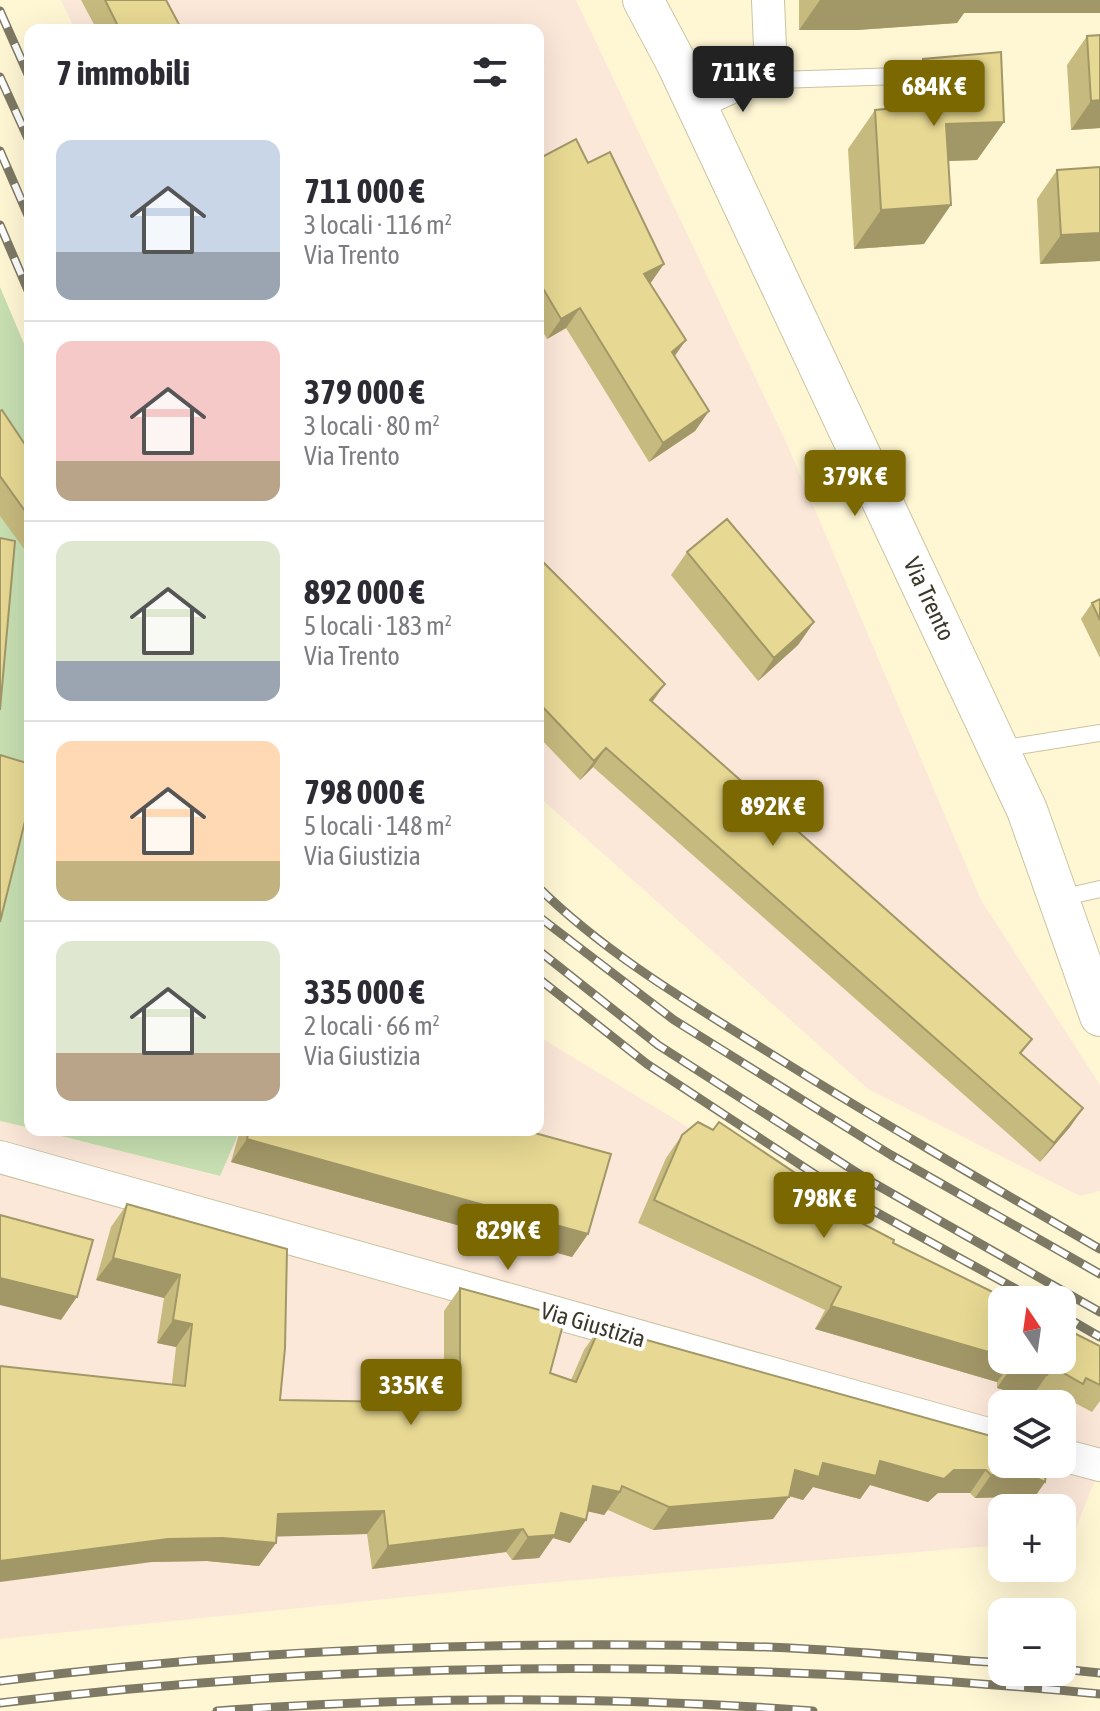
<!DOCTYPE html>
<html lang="it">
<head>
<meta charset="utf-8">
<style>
  :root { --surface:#fff; --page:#f7f7f7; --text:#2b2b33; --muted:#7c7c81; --line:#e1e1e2; --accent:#7b6800 }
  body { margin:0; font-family:"Asap Condensed",sans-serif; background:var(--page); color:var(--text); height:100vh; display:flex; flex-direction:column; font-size:30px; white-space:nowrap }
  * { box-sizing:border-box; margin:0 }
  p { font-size:26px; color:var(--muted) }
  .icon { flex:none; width:44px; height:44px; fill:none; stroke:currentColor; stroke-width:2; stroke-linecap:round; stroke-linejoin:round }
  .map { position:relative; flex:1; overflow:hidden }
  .side { position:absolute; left:24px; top:24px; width:520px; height:1112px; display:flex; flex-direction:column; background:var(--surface); border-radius:16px; box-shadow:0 8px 32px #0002 }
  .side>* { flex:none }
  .needle { width:52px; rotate:347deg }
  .fabs { position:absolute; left:988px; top:1286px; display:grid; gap:16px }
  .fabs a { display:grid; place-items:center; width:88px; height:88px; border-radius:16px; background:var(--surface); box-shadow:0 8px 32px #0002; font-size:40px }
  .price { position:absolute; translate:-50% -68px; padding:0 18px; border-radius:8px; background:var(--accent); color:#fff; font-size:26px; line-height:52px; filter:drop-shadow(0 2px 4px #0008) }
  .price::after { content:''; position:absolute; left:50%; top:48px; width:24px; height:18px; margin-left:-12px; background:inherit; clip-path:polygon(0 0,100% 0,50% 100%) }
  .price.current { background:#222; color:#fff }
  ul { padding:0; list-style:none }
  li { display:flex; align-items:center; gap:24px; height:200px; padding:0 32px }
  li+li { border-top:2px solid var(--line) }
  li span { display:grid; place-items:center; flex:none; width:224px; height:160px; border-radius:16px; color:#555 }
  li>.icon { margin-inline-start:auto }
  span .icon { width:96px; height:96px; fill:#fffc; stroke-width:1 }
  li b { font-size:34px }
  h2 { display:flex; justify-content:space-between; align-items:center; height:96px; padding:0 32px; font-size:34px }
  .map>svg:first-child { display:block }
</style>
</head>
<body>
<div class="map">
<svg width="1100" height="1711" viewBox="0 0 1100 1711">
  <rect width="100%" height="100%" fill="#fff7d4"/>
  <path fill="#fce8d9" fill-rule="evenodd" d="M61 0H576L787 444 981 900 1100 1085V1191L1080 1196 868 1089 538 796V30H75Z
    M538 1036 1002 1318V1360H1062L1100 1378V1468L1071 1540H1062V1508H1002V1545L532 1584 0 1639V1121L219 1176 240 1130H538ZM1002 1404H1062V1464H1002Z"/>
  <path fill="#c7dfb1" d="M0 287 30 358V1128L0 1121Z
    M37 1130H240L220 1176Z"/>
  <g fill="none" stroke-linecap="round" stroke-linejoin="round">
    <g stroke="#cac3a1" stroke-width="18">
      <path id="service" d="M762 73 777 80 931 75
        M1000 749 1100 733
        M1060 898 1100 889"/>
    </g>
    <g stroke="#cac3a1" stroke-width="34">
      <path id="minor" d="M695 104 762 73 770 48 768 0
        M0 1157 1002 1438
        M1062 1455 1100 1465"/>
    </g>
    <g stroke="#cac3a1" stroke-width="42">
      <path id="tertiary" d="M643 0 677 64 1027 810 1100 1016"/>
    </g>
    <use href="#service" stroke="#fff" stroke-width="16"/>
    <use href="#minor" stroke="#fff" stroke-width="32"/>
    <use href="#tertiary" stroke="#fff" stroke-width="40"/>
    <g stroke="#7d7964" stroke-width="9">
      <path id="rail" d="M0 11 30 79
        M0 77 30 143
        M0 151 30 220
        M0 225 30 295
        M538 887C603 951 683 999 760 1047 872 1117 986 1183 1100 1249
        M538 916 674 1020 891 1155 1100 1274
        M538 950 658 1045 870 1181 1100 1312
        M538 978 647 1064 854 1200 1036 1300
        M1062 1315 1100 1337
        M1062 1669 1100 1673
        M0 1681C254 1648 511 1640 767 1647 845 1650 924 1658 1002 1663
        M0 1703C366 1658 733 1659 1100 1694
        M217 1711C415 1696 615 1696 813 1711"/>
    </g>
    <use href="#rail" stroke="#fff" stroke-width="6" stroke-dasharray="18" stroke-linecap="butt"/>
  </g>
  <path fill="#c7ba7e" d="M81 0H166L182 30H97Z
    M799 0H1100L964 13 957 23 857 30H799Z
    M1087 36 1100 128 1071 130 1067 65Z
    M923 59 1004 122 977 160 948 161 924 244 854 249 848 149 875 110 890 108Z
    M538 159 650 284 675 357 709 411 695 431 649 462 566 328 547 339 538 323Z
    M1100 167V261L1040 264 1037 199 1057 170Z
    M0 411 30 452V557L0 516Z
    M687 552 814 622 798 645 758 681 671 575Z
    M538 557 665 684 652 703 1032 1039 1021 1054 1083 1108 1070 1127 1040 1162 593 767 580 780 538 736Z
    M1100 599V658L1081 619 1092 603Z
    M240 1130H524L588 1234 572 1257 231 1162Z
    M682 1135 829 1206 893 1243 1100 1346V1401L1092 1412 1071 1401 1066 1407 1037 1390 1031 1398 997 1388V1382L815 1329 825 1310 638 1223 666 1158Z
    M127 1204 280 1400 444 1403V1311L460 1288 550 1373 571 1380 584 1350 600 1327 995 1437 999 1432 1045 1482 1029 1505 1011 1497 975 1498 970 1493H938L928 1502 870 1485 860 1499 813 1487 803 1500 789 1496 773 1519 653 1530 608 1510 604 1515 588 1511 586 1520 570 1543 553 1538 539 1558 512 1560 506 1552 372 1569 367 1534 276 1536V1543L259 1566 207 1561 152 1562 176 1347 157 1343 164 1298 96 1280 111 1227Z"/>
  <path fill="#a29767" d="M820 0H1100V13H964L957 23 857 30H799Z
    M1100 100V128L1071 130 1091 101Z
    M1004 122 977 160 919 162 946 124Z
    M951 205 924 244 854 249 881 210Z
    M1100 233V261L1040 264 1061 235Z
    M664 264 650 284 644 274Z
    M580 308 566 328 547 339 561 319Z
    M686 340 672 360V352Z
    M709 411 695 431 649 462 663 443Z
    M814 622 798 645 758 681 774 658Z
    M665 684 651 703 650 700Z
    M606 748 593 767 580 780 594 761Z
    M1083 1108 1070 1127 1040 1162 1054 1143Z
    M247 1139 588 1234 572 1257 231 1162Z
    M113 1258 180 1275 164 1298 96 1280Z
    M0 1278 77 1297 61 1320 0 1305Z
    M831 1306 1002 1356V1360H1013L997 1382 815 1329Z
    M173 1320 192 1324 176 1347 157 1343Z
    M1013 1365 1047 1375 1031 1398 997 1388Z
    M880 1461 954 1470H986L970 1493H938L928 1502 870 1485 860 1499 813 1487 803 1500 779 1493 795 1470 823 1463Z
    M1027 1474 1045 1482 1029 1505 1011 1497 975 1498 991 1475Z
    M593 1486 620 1492 604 1515 577 1509Z
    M789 1497 773 1519 653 1530 669 1507Z
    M384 1511 367 1534 262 1537 278 1514Z
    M561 1513 586 1520 570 1543 553 1538 539 1558 512 1560 528 1537Z
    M523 1529 506 1552 372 1569 388 1546Z
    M223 1538 276 1543 259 1566 207 1561 152 1562 0 1582V1561L168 1539Z"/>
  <path fill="#e7d893" stroke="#a29767" stroke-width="2" d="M105 0H166L182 30H120Z
    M1100 35V100L1091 101 1087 36Z
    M1001 52 1004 122 946 124 951 205 881 210 875 110 906 107 904 89 924 88 923 59Z
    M576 139 588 163 610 152 664 264 644 274 686 340 672 352 709 411 663 443 580 308 561 319 538 280V159Z
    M1100 167V233L1061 235 1057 170Z
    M2 410 30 452V518L0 476V411Z
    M727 519 814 622 774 658 687 552Z
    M0 538 15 541 0 710Z
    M538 557 665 684 650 700 1032 1039 1020 1053 1083 1108 1054 1143 606 748 594 761 538 702Z
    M1100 599V620L1092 603Z
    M0 755 30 764V801L0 922Z
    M698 1122 713 1130 719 1122 834 1199 829 1206 894 1240 893 1243 1009 1300H1002V1356L831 1306 841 1287 654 1200 682 1135Z
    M249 1130H524L611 1154 588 1234 247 1139Z
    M127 1204 287 1249 285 1348 280 1400 460 1403V1288L565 1317 550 1373 576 1382 600 1327 998 1438 999 1432 1002 1433V1464H1047L1045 1482 1027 1474 991 1475 986 1470H954L944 1479 880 1461 876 1476 823 1463 819 1477 795 1470 789 1497 669 1507 622 1486 620 1492 593 1486 586 1520 561 1513 555 1535 528 1537 523 1529 388 1546 384 1511 278 1514 276 1543 223 1538 168 1539 0 1561V1366L185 1386 192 1324 173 1320 180 1275 113 1258Z
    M0 1215 93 1240 77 1297 0 1278Z
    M1062 1327 1100 1346V1385L1086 1378 1083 1384 1051 1366 1047 1375 1013 1365V1360H1062Z"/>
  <g text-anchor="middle" stroke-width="8" stroke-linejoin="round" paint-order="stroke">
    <g font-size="24" fill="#3c392b" stroke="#fff">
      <text transform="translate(929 599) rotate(65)" y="8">Via Trento</text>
      <text transform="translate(593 1325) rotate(16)" y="8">Via Giustizia</text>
    </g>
  </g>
</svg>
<div class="fabs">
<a><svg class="needle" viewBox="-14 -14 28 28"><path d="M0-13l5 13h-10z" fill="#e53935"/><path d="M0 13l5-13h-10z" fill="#7c7c81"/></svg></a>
<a><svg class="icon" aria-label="layers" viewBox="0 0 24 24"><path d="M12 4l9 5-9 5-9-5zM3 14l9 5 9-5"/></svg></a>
<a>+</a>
<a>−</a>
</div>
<b class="price current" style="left:743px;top:114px">711K €</b>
<b class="price" style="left:934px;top:128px">684K €</b>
<b class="price" style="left:855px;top:518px">379K €</b>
<b class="price" style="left:773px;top:848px">892K €</b>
<b class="price" style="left:824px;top:1240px">798K €</b>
<b class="price" style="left:508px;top:1272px">829K €</b>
<b class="price" style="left:411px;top:1427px">335K €</b>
<section class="side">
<h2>7 immobili<svg class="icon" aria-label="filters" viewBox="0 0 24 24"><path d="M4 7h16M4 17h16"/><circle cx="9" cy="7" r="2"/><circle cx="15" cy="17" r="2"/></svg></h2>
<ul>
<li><span style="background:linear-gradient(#c9d6e8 70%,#9aa5b1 0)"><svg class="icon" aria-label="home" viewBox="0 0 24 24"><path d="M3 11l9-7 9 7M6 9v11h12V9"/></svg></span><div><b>711 000 €</b><p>3 locali · 116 m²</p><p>Via Trento</p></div></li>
<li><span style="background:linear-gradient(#f6c9c9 75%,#b9a48a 0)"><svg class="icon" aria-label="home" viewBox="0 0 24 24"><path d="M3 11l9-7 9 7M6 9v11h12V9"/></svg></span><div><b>379 000 €</b><p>3 locali · 80 m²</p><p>Via Trento</p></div></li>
<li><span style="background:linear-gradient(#dfe7d0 75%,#9aa5b1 0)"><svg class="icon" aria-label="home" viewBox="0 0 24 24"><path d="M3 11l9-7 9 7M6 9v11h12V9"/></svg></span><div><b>892 000 €</b><p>5 locali · 183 m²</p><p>Via Trento</p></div></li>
<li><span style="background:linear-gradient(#ffd9b3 75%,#c2b280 0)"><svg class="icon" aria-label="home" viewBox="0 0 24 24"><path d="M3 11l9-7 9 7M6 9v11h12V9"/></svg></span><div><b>798 000 €</b><p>5 locali · 148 m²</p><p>Via Giustizia</p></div></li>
<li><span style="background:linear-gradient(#dfe7d0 70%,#b9a48a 0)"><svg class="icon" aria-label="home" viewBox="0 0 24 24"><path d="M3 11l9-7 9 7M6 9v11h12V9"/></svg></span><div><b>335 000 €</b><p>2 locali · 66 m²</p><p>Via Giustizia</p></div></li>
</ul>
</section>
</div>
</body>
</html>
